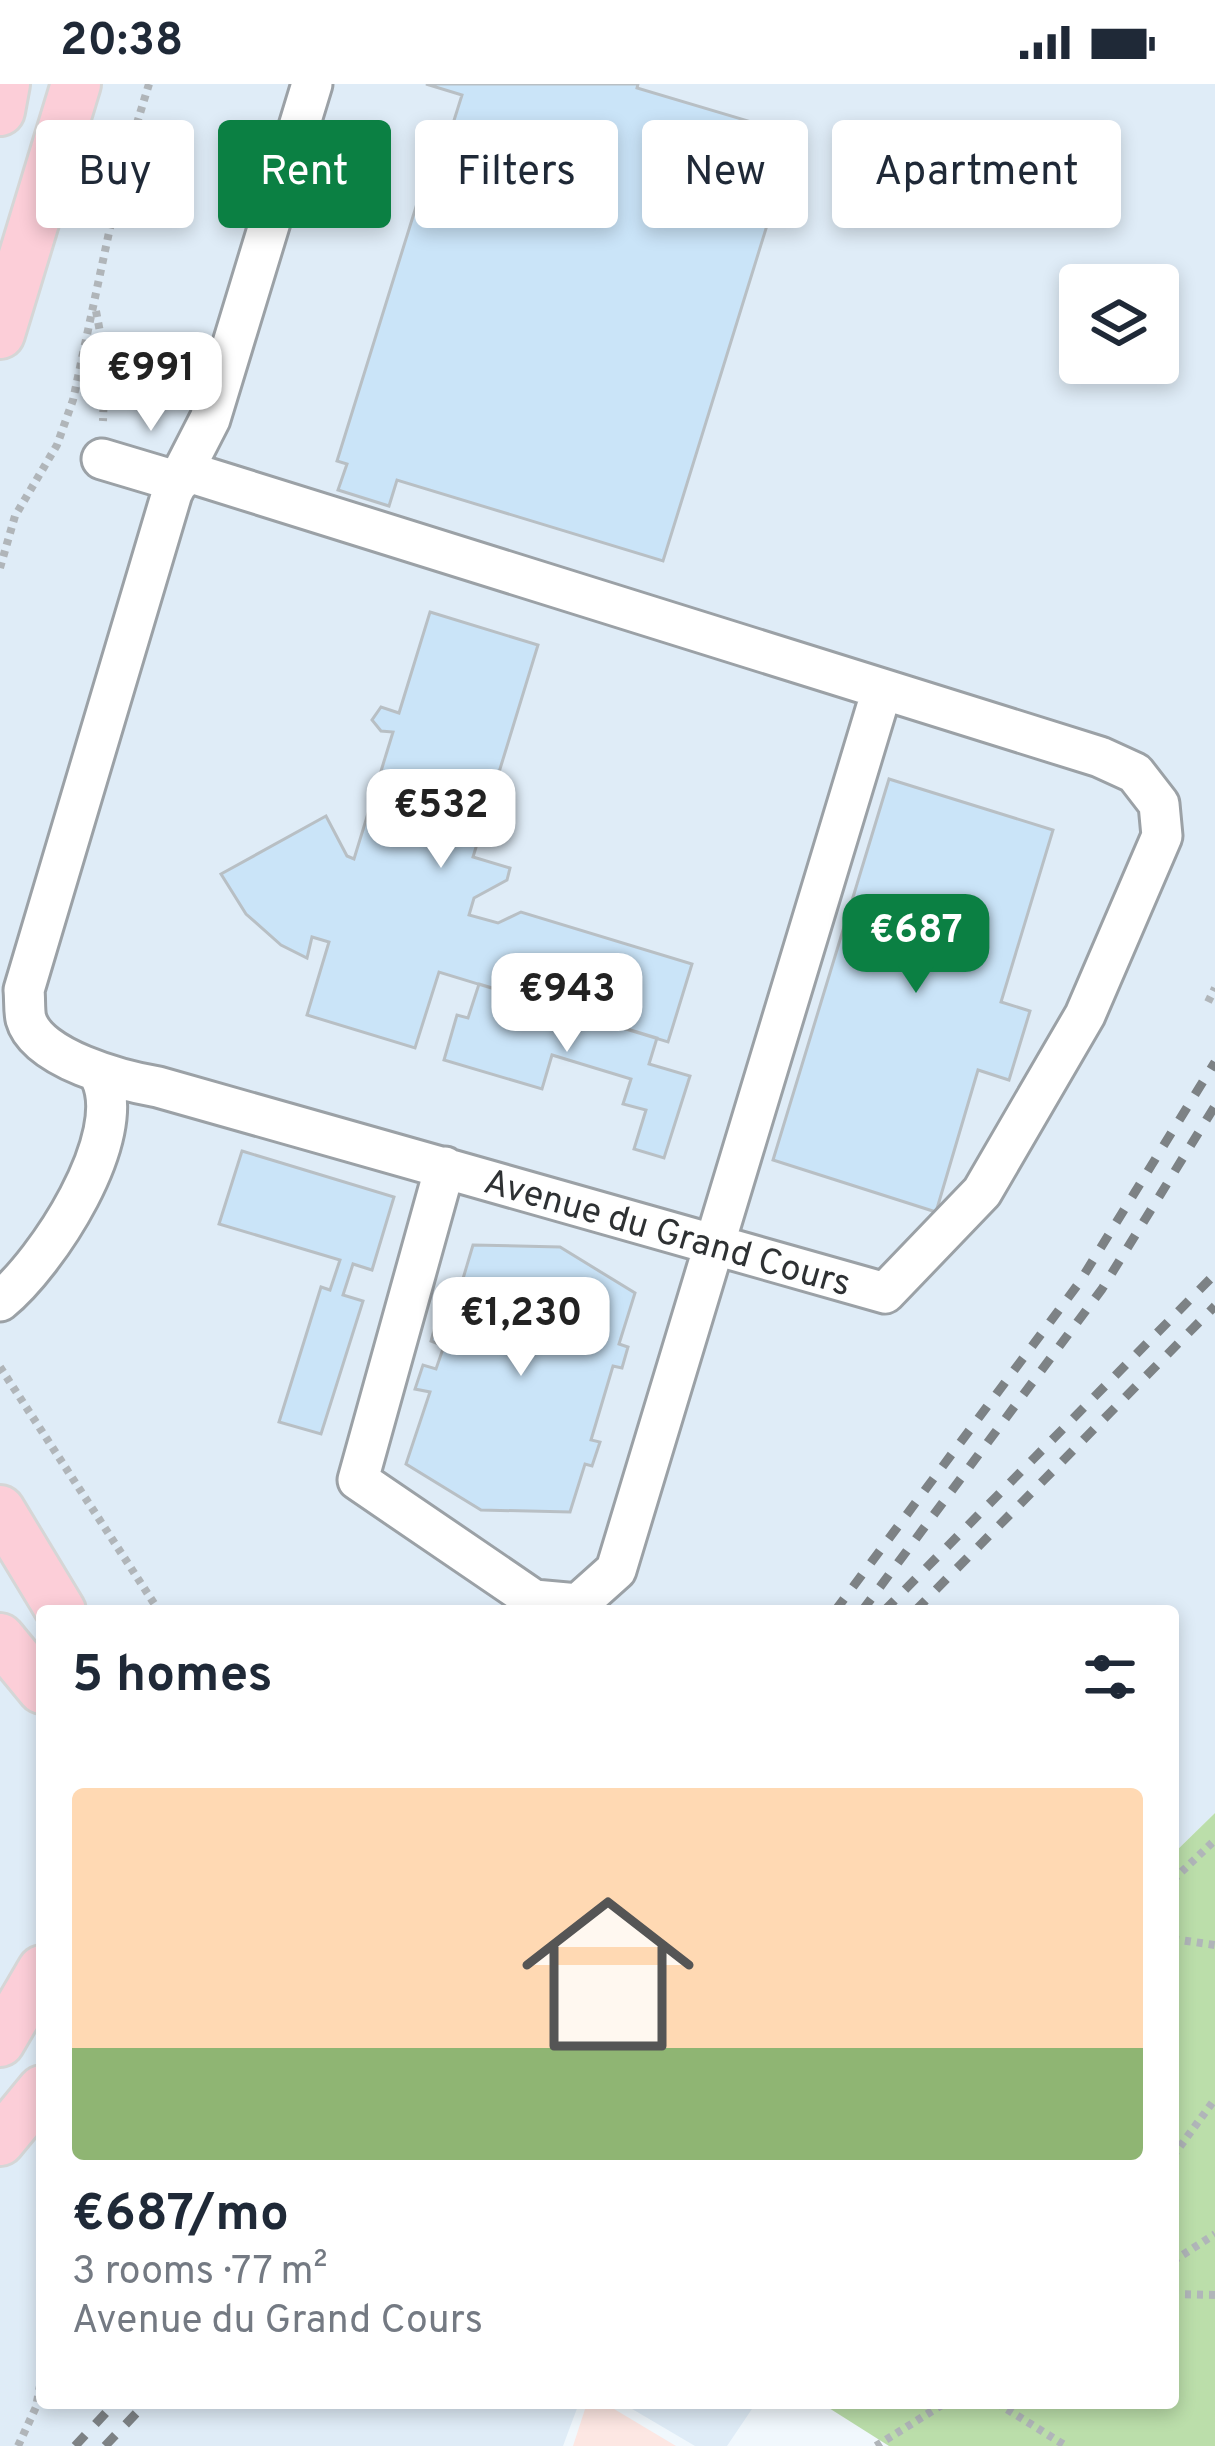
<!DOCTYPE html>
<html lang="en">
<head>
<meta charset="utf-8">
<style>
  :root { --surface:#fff; --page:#f2f2f3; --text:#1f2937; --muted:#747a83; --accent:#0b8043 }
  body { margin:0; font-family:Overpass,sans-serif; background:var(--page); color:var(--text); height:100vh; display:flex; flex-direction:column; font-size:45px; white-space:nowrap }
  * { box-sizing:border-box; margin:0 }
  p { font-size:39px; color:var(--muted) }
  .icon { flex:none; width:66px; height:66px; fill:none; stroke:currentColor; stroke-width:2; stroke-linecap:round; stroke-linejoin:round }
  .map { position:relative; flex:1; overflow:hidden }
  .panel { position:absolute; left:36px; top:1521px; width:1143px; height:804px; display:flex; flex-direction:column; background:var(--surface); border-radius:12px; box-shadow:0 6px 18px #0003 }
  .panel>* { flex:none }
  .guide { position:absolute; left:36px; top:36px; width:1143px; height:108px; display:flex; gap:24px }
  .tools { position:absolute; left:1059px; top:180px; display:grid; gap:24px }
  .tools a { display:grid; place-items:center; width:120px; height:120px; border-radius:12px; background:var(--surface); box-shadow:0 6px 18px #0003; font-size:60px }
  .price { position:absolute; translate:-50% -102px; padding:0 27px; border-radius:24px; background:#fff; color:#222; font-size:39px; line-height:78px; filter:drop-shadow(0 3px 6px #0008) }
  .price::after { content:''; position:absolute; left:50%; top:72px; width:36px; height:27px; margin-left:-18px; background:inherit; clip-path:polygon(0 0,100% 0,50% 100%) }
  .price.on { background:var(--accent); color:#fff }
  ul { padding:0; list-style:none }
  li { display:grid; align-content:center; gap:24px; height:636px; padding:0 36px }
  li span { display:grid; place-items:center; height:372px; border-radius:12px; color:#555 }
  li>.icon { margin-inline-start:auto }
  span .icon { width:216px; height:216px; fill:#fffc; stroke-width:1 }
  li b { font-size:51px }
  h2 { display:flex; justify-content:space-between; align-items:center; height:144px; padding:0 36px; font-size:51px }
  .chip { padding:0 42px; border-radius:12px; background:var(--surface); box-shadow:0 6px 18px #0003; font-size:42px; line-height:108px }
  .chip.on { background:var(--accent); color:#fff }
  .status { display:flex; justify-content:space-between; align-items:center; height:84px; padding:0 60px; background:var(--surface); direction:ltr }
  .status svg { height:33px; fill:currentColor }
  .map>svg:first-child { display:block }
</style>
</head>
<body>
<div class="status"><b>20:38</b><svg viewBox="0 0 49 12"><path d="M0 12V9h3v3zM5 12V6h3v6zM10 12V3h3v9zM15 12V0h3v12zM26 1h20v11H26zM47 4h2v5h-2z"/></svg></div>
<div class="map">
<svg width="1215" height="2362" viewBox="0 0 1215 2362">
  <rect width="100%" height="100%" fill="#f1f8fd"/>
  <path fill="#dfecf7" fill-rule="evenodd" d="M0 0H1215V1729L1173 1770V1527H42V2319H579L563 2362H0ZM1080 201H1158V279H1080Z
    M622 2319H756L727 2362H695Z"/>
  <path fill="#fde7e3" d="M587 2319H604L676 2362H573Z"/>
  <path fill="#bbdeaa" d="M1215 1729V2362H889L821 2319H1173V1770Z"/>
  <path fill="#cae4f8" stroke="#b8bfc4" stroke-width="3" d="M426 0H638L637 4 795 51 663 477 397 396 389 422 338 406 347 380 337 377 419 113 429 116 462 11Z
    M430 528 538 561 473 773 510 784 507 796 474 814 469 831 498 839 521 828 692 880 668 958 439 888 415 964 307 931 329 858 312 853 307 874 281 861 246 830 221 790 326 732 347 772 354 775 393 648 381 647 372 636 381 623 399 629Z
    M889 695 1053 746 1001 918 1030 927 1009 996 978 986 936 1128 773 1076Z
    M479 900 657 954 649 980 690 992 664 1074 634 1065 646 1026 623 1020 631 995 552 971 542 1005 444 976 457 931 468 934Z
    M242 1067 394 1113 372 1186 353 1180 343 1211 363 1217 321 1350 279 1338 321 1203 330 1206 340 1176 219 1140Z
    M473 1161 560 1163 635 1209 619 1260 628 1263 622 1284 613 1282 591 1356 600 1358 592 1382 585 1380 570 1428 481 1426 406 1380 430 1308 415 1305 423 1281 436 1285 444 1262 431 1257 438 1232 451 1235Z"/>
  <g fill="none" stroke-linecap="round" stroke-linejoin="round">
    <g stroke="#9ba1a6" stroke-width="45">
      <path id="minor" d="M102 375 179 398
        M185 387 1100 673 1135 689 1159 720 1162 752 1085 931 982 1108 885 1209 158 1003C123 997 37 975 26 935 24 927 25 915 24 906L172 409 210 335 312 0
        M445 1083 358 1396 534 1516 578 1520 616 1486 882 606
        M0 1217C46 1180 131 1052 100 992"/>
    </g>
    <g stroke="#d5d6d6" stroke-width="54">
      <path id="major" d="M0 27 5 0
        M0 250 76 0
        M0 1426 61 1527
        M0 1554 42 1605
        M0 1958 42 1886
        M0 2057 42 2006"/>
    </g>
    <path stroke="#b0b5b9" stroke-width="8" stroke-dasharray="6 6" stroke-linecap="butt" d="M96 227 105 274 103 337
      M0 484 15 432 57 361 73 316 122 88 149 0
      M1208 918 1215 904
      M0 1283 159 1527
      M1173 1796 1215 1756
      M1173 1855 1215 1861
      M1173 2072 1215 2015
      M1173 2177 1215 2150
      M1173 2210 1215 2211
      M997 2319 1066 2362
      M18 2362 36 2323 42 2291
      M876 2362 945 2319"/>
    <use href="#minor" stroke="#fff" stroke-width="39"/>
    <use href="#major" stroke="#fcced8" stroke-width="48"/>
    <path stroke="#7d8285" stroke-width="9" stroke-dasharray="15 15" stroke-linecap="butt" d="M835 1527 1079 1199 1215 978
      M862 1527 1102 1205 1215 1022
      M884 1527 1215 1190
      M915 1527 1215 1222
      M75 2362 115 2319
      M105 2362 146 2319"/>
  </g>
  <g text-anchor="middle" stroke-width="9" stroke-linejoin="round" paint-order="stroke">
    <g font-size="36" fill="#2e3133" stroke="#fff">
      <text transform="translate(668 1147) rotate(16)" y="13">Avenue du Grand Cours</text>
    </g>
  </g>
</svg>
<div class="tools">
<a><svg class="icon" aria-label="layers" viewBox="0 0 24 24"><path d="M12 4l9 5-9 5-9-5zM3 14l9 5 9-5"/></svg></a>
</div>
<b class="price" style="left:151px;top:350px">€991</b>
<b class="price" style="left:441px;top:787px">€532</b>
<b class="price on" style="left:916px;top:912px">€687</b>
<b class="price" style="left:567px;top:971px">€943</b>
<b class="price" style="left:521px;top:1295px">€1,230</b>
<div class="guide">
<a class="chip">Buy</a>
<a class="chip on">Rent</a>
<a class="chip">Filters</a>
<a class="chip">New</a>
<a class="chip">Apartment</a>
</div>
<section class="panel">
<h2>5 homes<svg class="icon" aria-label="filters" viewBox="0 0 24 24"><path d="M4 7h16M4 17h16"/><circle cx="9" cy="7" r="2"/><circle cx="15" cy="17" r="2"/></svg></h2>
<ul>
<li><span style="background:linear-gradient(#ffd9b3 70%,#8fb573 0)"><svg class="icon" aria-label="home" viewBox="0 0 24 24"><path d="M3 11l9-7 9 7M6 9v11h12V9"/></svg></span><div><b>€687/mo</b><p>3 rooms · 77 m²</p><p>Avenue du Grand Cours</p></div></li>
</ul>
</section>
</div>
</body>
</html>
